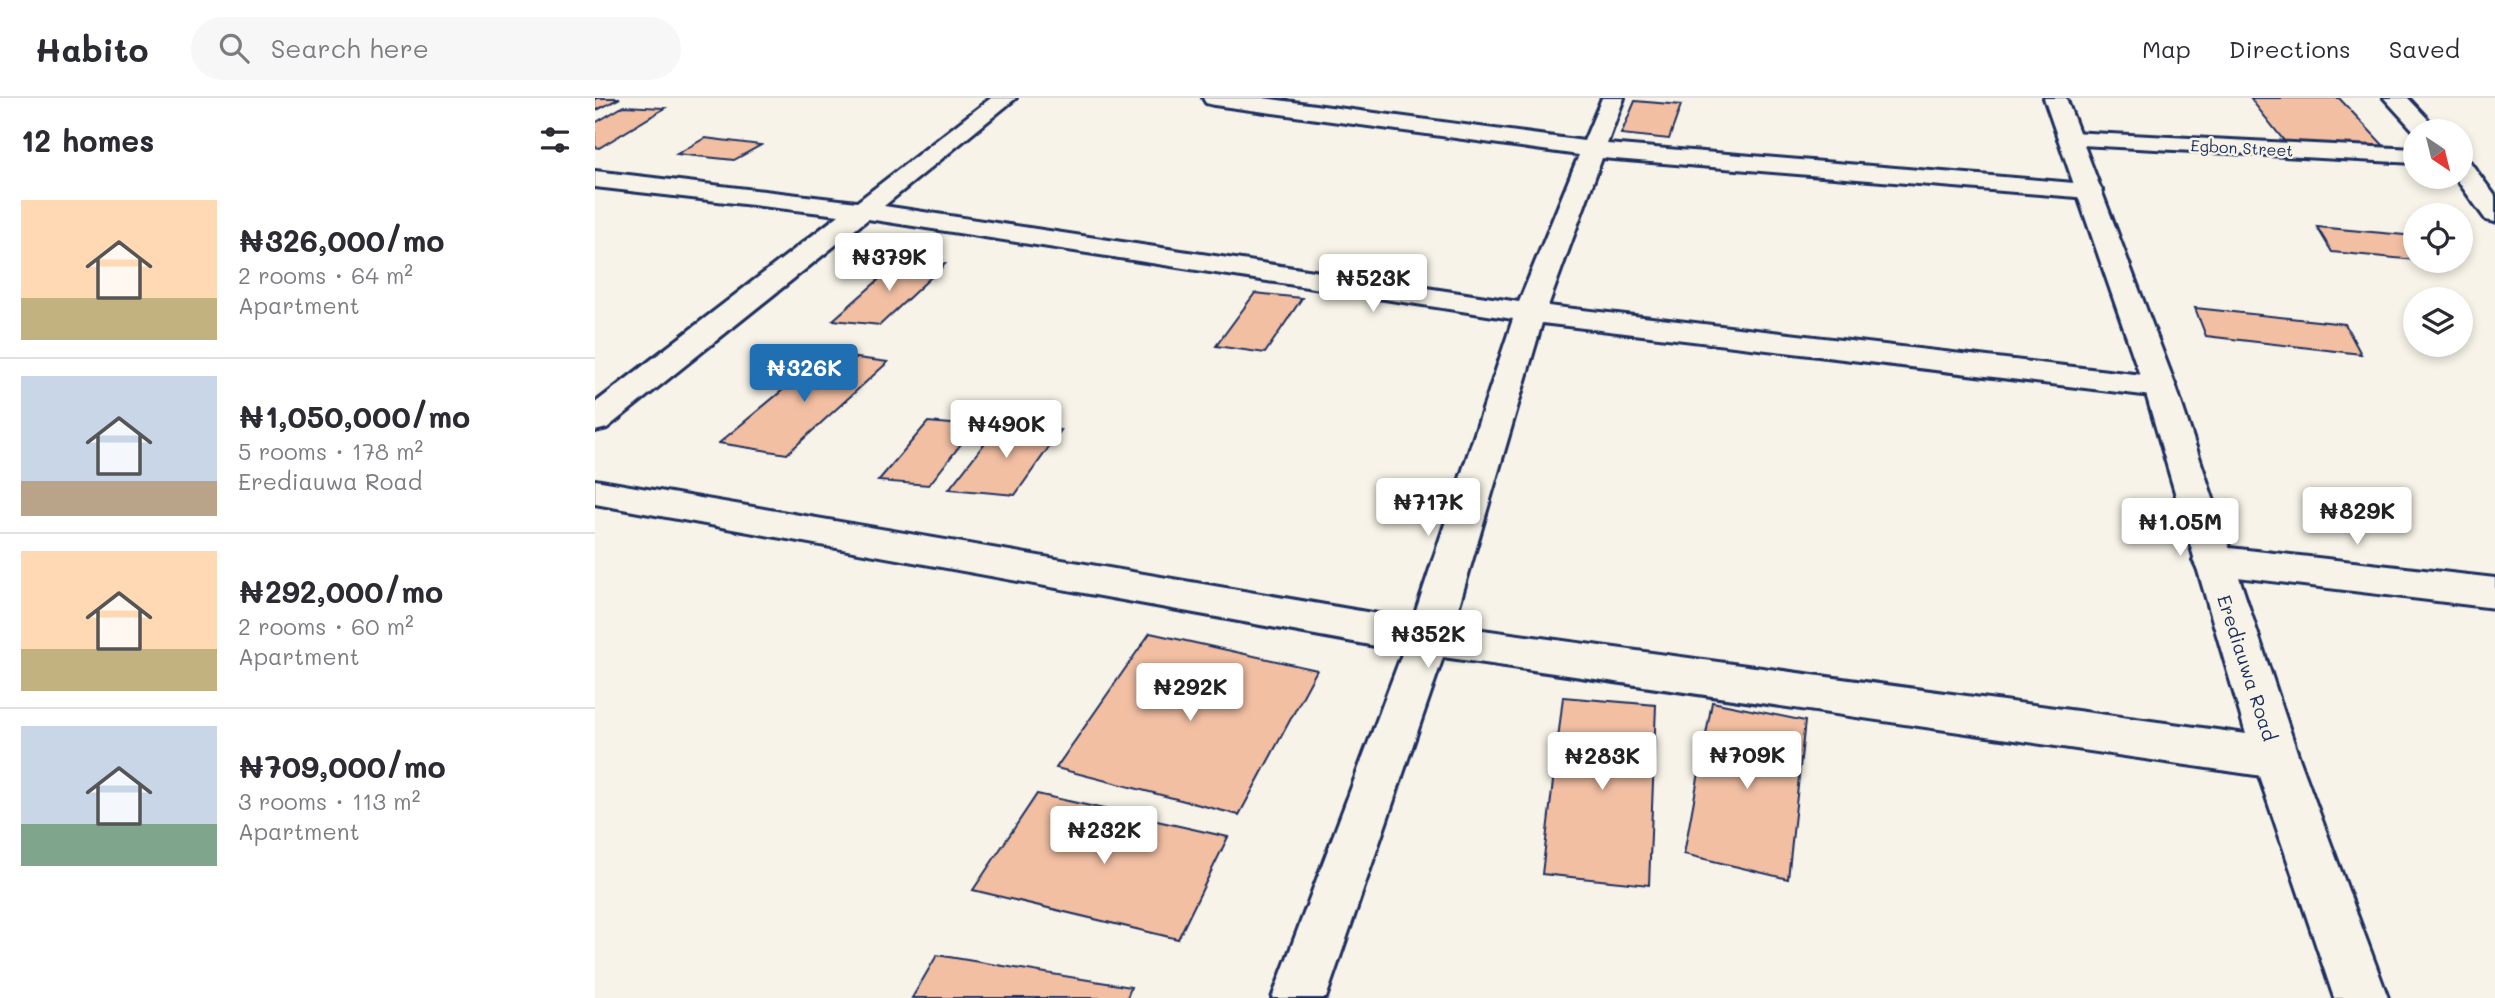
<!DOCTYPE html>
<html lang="en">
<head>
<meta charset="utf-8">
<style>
  :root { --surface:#fff; --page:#f7f7f7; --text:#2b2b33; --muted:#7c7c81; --line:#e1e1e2; --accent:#1f6fb2 }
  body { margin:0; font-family:Mali,sans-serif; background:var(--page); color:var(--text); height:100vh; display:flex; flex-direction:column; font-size:26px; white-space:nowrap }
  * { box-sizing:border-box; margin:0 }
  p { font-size:23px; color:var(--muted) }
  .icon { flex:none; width:38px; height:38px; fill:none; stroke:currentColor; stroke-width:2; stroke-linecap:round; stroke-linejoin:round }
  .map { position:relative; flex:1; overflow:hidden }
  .details { display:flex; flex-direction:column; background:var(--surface); width:595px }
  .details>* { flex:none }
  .needle { width:46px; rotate:145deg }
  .tools { position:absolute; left:1808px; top:21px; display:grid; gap:14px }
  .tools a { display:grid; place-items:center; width:70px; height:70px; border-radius:50%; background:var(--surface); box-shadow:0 4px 10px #0003; font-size:35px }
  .price { position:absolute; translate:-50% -60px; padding:0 16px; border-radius:7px; background:#fff; color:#222; font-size:23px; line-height:46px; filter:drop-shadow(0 2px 4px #0008) }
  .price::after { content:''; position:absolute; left:50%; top:42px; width:21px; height:16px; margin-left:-10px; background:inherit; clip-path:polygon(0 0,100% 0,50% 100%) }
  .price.selected { background:var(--accent); color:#fff }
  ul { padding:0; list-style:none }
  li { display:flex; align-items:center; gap:21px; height:175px; padding:0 21px }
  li+li { border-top:2px solid var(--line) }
  li span { display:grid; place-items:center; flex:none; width:196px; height:140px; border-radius:0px; color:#555 }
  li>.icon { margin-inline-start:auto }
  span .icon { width:84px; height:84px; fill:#fffc; stroke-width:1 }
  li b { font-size:30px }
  h2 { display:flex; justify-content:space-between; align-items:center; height:84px; padding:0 21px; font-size:30px }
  header { display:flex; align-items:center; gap:42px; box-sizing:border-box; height:98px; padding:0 35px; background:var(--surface); border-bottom:2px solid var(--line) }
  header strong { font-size:33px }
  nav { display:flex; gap:38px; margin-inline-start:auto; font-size:24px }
  .search { width:490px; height:63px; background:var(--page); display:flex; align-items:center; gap:18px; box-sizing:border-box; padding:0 24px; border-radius:38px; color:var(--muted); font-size:26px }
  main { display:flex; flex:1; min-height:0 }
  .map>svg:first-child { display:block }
</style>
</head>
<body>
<header>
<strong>Habito</strong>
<div class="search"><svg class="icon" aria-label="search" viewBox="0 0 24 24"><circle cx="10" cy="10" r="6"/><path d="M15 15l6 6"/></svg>Search here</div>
<nav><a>Map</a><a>Directions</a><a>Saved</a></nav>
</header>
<main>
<section class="details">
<h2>12 homes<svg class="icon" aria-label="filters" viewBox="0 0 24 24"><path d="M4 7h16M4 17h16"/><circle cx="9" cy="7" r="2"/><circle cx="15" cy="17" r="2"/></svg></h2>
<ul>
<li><span style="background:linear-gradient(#ffd9b3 70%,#c2b280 0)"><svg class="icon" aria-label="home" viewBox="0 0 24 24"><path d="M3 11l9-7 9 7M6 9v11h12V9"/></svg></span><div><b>₦326,000/mo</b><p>2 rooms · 64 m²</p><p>Apartment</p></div></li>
<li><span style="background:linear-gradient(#c9d6e8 75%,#b9a48a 0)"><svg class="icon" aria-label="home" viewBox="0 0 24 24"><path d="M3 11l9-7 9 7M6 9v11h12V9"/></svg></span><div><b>₦1,050,000/mo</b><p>5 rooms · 178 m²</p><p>Erediauwa Road</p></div></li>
<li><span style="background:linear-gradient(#ffd9b3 70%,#c2b280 0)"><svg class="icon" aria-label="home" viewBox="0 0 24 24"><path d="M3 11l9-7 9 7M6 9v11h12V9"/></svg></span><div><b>₦292,000/mo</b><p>2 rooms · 60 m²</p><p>Apartment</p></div></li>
<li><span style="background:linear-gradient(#c9d6e8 70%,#7fa58c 0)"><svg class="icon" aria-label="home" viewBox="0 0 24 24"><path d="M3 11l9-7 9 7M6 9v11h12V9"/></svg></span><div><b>₦709,000/mo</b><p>3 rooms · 113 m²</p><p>Apartment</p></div></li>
</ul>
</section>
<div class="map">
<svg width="1900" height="900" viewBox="0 0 1900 900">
  <rect width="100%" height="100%" fill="#f7f3e8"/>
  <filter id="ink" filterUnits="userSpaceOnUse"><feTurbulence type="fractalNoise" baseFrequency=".0143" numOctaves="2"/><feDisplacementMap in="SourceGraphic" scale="14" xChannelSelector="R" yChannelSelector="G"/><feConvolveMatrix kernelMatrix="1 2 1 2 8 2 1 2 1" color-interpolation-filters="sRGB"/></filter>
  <g filter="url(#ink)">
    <path fill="#f2bfa3" stroke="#1b2f5e" stroke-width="2" d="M0 0H25L0 13Z
      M1655 0H1744L1791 50 1690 44Z
      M1040 3 1086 7 1074 41 1026 36Z
      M29 8 70 10 4 50 0 49V25Z
      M110 40 166 47 139 62 82 56Z
      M1722 129 1820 138V162L1737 154Z
      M306 162 350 166 285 227 238 222Z
      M660 195 707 200 670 255 621 248Z
      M1600 210 1750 226 1766 256 1611 238Z
      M231 256 293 264 192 356 124 345Z
      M333 324 380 328 334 387 283 383Z
      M404 327 466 332 420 397 354 391Z
      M555 535 722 572 644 717 461 670Z
      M968 599 1061 607 1054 787 947 776Z
      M1117 604 1210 623 1193 781 1089 756Z
      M442 696 633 739 583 841 378 792Z
      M342 857 536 889 532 900H317Z"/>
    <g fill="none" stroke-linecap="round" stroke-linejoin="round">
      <g stroke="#1b2f5e" stroke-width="6">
        <path id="minor" d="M396 0H421L289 108 924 204 984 57 619 7 611 5 608 0H668L989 43 1007 0H1029L1012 46 1503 87 1507 92 1503 97 1494 100 1007 60 953 208 1565 279 1577 282 1581 289 1577 296 1565 299 947 225 858 528 1681 640 1697 646 1704 660 1697 674 1681 680 848 559 731 900H677L808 553 0 406V382L818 522 918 221 273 121 12 330 0 333V305L244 117 0 89V73L262 104Z
          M1789 0H1813L1844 33 1820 34Z
          M1475 34 1820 51V65L1467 46 1463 41 1467 36Z
          M1866 62 1875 64 1900 98V124L1891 122 1860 79H1866Z
          M1617 448 1900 480V510L1617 476 1603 472 1598 462 1603 452Z"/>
      </g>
      <g stroke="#1b2f5e" stroke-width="6">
        <path id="tertiary" d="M1449 0H1471L1581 289 1704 660 1793 900H1739L1658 660 1549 289Z"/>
      </g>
      <use href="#minor" fill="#f7f3e8" fill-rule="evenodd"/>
      <use href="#tertiary" fill="#f7f3e8" fill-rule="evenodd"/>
    </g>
  </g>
  <g text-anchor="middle" stroke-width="5" stroke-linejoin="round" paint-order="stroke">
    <g font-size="16" fill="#1b2f5e" stroke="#f7f3e8">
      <text transform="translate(1647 50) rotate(3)" y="6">Egbon Street</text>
    </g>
    <g font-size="19" fill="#1b2f5e" stroke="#f7f3e8">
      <text transform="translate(1652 570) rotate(72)" y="7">Erediauwa Road</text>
    </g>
  </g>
</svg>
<div class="tools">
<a><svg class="needle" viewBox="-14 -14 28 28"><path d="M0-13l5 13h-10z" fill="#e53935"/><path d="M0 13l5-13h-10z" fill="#7c7c81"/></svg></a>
<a><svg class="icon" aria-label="locate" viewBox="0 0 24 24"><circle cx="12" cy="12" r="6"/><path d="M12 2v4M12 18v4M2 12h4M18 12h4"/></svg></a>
<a><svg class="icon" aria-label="layers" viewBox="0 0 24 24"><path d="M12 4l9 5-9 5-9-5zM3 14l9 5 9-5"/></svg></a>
</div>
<b class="price" style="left:294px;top:195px">₦379K</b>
<b class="price" style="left:778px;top:216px">₦523K</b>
<b class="price selected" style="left:209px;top:306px">₦326K</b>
<b class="price" style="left:411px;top:362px">₦490K</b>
<b class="price" style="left:833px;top:440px">₦717K</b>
<b class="price" style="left:1762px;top:449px">₦829K</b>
<b class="price" style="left:1585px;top:460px">₦1.05M</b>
<b class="price" style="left:833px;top:572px">₦352K</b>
<b class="price" style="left:595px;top:625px">₦292K</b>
<b class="price" style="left:1152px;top:693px">₦709K</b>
<b class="price" style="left:1007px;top:694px">₦283K</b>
<b class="price" style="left:509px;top:768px">₦232K</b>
</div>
</main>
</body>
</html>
